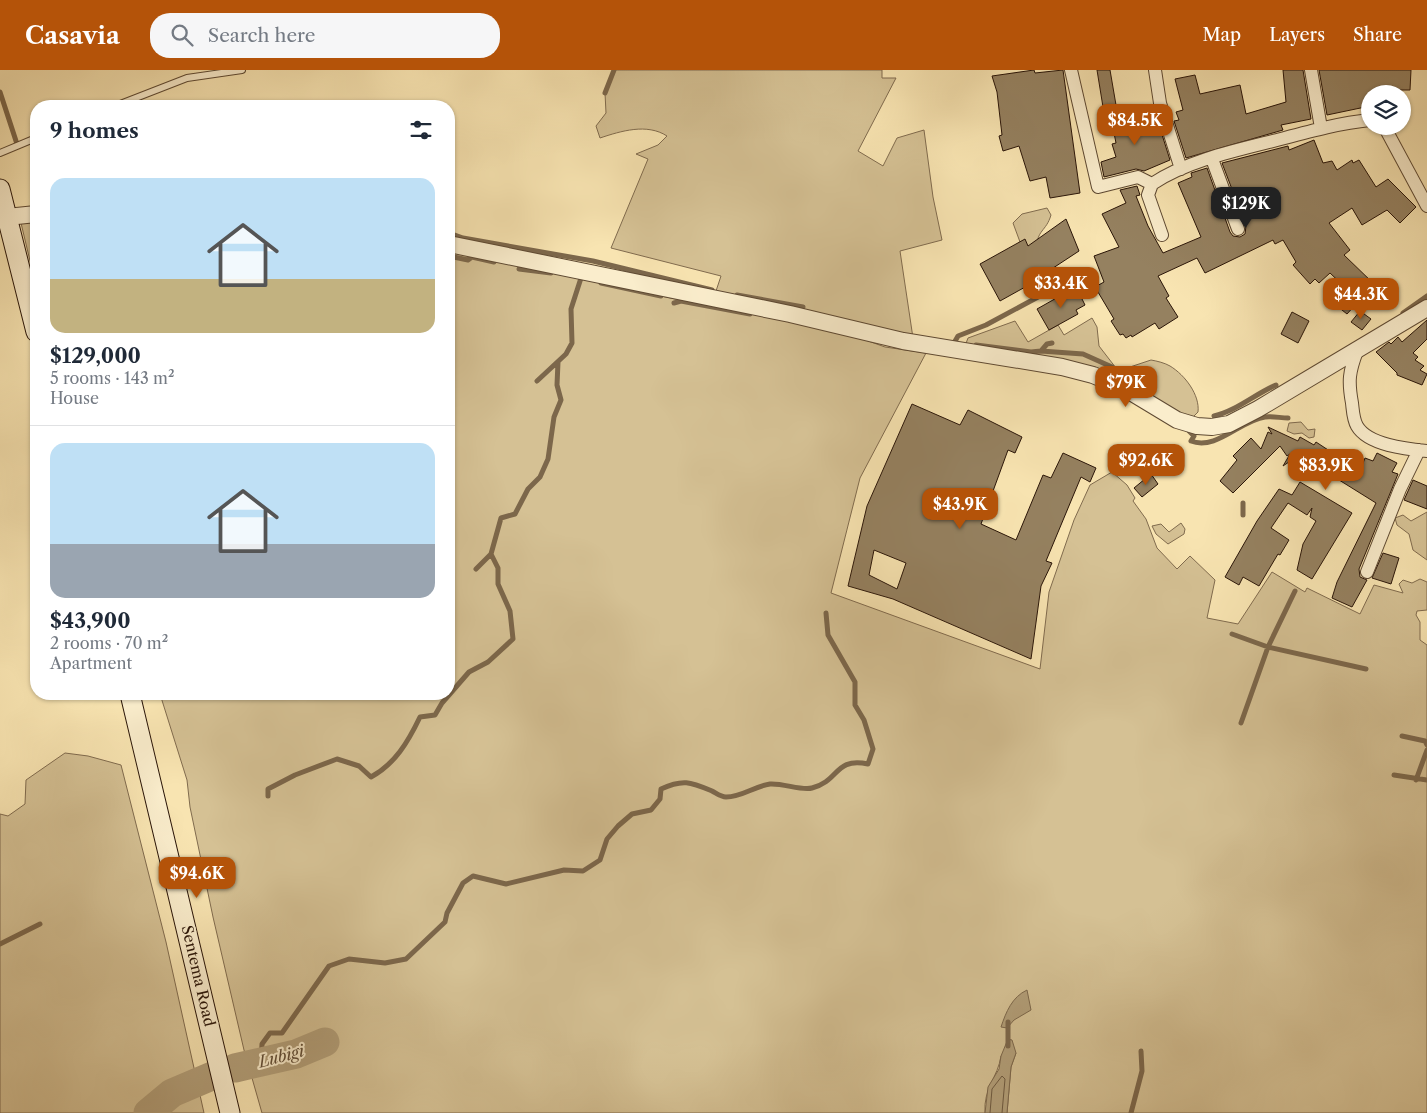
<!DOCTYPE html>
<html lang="en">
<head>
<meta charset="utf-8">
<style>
  :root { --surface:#fff; --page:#f6f6f7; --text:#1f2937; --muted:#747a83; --line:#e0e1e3; --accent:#b45309 }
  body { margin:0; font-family:"Libre Caslon Text",serif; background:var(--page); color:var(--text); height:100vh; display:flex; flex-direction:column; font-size:19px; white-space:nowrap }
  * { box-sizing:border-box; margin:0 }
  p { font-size:16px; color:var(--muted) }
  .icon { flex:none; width:28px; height:28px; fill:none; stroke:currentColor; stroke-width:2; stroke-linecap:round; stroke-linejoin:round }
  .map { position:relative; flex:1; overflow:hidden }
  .details { position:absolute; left:30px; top:30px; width:425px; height:600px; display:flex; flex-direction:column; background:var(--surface); border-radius:20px; box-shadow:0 1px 4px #0004 }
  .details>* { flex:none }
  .tools { position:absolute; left:1361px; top:15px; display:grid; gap:10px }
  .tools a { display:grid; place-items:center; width:50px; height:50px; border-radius:50%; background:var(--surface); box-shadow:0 1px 4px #0004; font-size:25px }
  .price { position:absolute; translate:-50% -42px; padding:0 11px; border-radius:10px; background:var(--accent); color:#fff; font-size:16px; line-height:32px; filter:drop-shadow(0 1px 2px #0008) }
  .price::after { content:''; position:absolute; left:50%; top:30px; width:15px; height:11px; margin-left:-8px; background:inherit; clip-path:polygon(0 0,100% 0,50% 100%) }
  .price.active { background:#222; color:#fff }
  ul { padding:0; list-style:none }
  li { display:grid; align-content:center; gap:10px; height:265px; padding:0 20px }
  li+li { border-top:1px solid var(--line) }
  li span { display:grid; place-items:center; height:155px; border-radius:15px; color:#555 }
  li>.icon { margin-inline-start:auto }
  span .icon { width:90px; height:90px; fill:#fffc; stroke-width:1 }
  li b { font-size:21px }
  h2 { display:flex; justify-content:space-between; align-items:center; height:60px; padding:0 20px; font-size:21px }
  header { display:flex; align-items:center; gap:30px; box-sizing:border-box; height:70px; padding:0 25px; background:var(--accent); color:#fff }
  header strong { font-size:24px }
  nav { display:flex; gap:28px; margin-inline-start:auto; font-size:18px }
  .search { width:350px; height:45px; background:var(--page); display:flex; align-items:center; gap:12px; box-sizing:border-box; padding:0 18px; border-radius:20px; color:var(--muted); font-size:19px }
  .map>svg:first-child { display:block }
</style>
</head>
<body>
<header>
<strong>Casavia</strong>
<div class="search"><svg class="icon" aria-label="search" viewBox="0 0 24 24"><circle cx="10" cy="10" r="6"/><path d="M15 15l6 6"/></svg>Search here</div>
<nav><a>Map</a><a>Layers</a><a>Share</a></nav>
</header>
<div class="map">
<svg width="1427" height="1043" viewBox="0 0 1427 1043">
  <rect width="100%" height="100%" fill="#f8e4b1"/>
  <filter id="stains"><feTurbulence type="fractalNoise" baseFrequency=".004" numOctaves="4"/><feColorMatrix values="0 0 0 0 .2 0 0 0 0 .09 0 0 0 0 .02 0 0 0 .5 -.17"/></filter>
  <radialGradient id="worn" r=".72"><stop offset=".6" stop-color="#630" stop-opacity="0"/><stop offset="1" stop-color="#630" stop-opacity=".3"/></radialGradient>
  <path fill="#d5c194" stroke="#806b4e" d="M614 0H882V8H896L858 81 883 96 897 68 924 60 933 127 942 170 900 181 913 268 715 224 721 206 611 178 648 89 636 84 658 75 667 66C647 53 621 61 600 68L596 56 606 43 605 23Z
    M1047 138 1051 145C1046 162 1037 159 1036 180L1031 184 1020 172 1013 153 1022 144Z
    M36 151V216L21 153Z
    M449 180 735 242 788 248 849 264 885 277 926 283 860 408 831 523 1040 599 1049 522 1074 450 1090 415 1112 402 1127 415 1135 428 1133 431 1146 449 1157 478 1177 499 1190 486 1215 510 1207 548 1238 554 1272 502 1305 522 1307 518 1360 544 1374 515 1403 523 1399 514 1403 510 1412 513 1420 509 1427 512V540L1417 541 1416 545 1420 552V570L1427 575V1043H1007L1011 997 1016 983 1001 986C998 1007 983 1019 985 1043H262L244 980 213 847 190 737 187 710 160 624H449Z
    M1092 248 1097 257 1099 276 1116 298 1112 305 965 276 968 268 1015 251 1028 272 1058 255 1064 265Z
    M1151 290C1157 291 1165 293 1170 296 1185 305 1200 325 1198 342L1192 348 1179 346 1134 318 1126 304 1130 297Z
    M1301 352 1308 360 1315 359 1314 367 1309 368 1302 363 1294 364 1287 361 1289 353Z
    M1427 442V490L1413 480 1409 464 1397 455 1395 448 1403 445 1411 451Z
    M1181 453 1185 459 1184 464 1168 474 1156 464 1152 456 1161 454 1169 462Z
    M65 683 88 686 121 695 166 872 204 1043H0V744L8 746 25 734 26 710Z"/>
  <path fill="#b29e78" stroke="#7c674b" d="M1027 920 1031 940 1014 950 1007 958 1001 957C1006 942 1012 927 1027 920Z
    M1008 969 1012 970 1016 983 1011 997 1007 1043H985L988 1017 999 999 1001 986Z"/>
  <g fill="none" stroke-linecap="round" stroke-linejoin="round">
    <path stroke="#6e5a40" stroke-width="1" d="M990 1043 992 1019 1002 1006 1005 1009 1002 1043"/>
    <path stroke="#7c674b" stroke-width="5" d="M0 22 17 74
      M605 23 614 0
      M449 163 463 168 593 191 712 220
      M449 186 468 190 472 187 494 192
      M519 199 551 203
      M601 213 661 226
      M737 225 803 237
      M674 233 681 231 750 244
      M1403 243 1427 226
      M954 273 958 266 986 255 1077 206
      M976 275 1031 282 1041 281 1047 274 1052 273
      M1041 281 1083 284 1112 297
      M1126 299 1146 302
      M537 311 566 284 572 273 571 239 581 208
      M1214 346C1236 341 1255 324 1276 315
      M1189 361 1194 366 1191 371C1216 381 1241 350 1265 347 1272 346 1281 348 1288 348
      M1243 445V433
      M476 499 491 484 501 448 515 444 528 419 540 407 548 389 554 347 561 330 557 315 558 292
      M1232 564 1268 577 1366 599
      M1241 653 1268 577 1295 521
      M1402 666 1425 671 1427 675
      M1394 705 1427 710
      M1416 710 1427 680
      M268 726V719L295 705 337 689 359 696 371 707C395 694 408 672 420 647L435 645 442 633 469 602 488 592 513 569 510 541 498 514V498L491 484
      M0 874 40 854
      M1008 952V976
      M261 993 262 974 270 963H282L329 896 349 889 385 893 406 889 445 852 447 843 463 813 473 806 506 814 564 800 583 801 600 790 607 769 618 756 632 744 651 740 660 729 661 719C683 709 690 712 712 721 716 723 721 727 726 727 742 727 755 716 770 714 783 713 802 721 812 718 840 711 834 687 868 694L873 679 864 650 855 635V612L828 565 826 543
      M1131 1043 1142 1001 1141 981"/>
    <path stroke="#b29e78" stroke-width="29" d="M235 998 296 984 325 972
      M148 1043 172 1023 212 1006"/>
  </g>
  <path fill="#958160" stroke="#2a1508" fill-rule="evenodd" d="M1034 0 1035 3 1063 0 1080 123 1050 128 1046 107 1030 111 1019 76 1003 81 999 66 1002 65 997 22 992 6Z
    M1097 0H1110L1116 35 1103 37Z
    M1283 0H1303L1311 49 1281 55 1283 60 1186 88 1174 51 1179 50 1176 42 1183 40 1175 9 1195 5 1200 24 1240 15 1246 44 1286 32Z
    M1319 0H1411L1410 20H1385L1386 24H1368L1370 36 1327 45Z
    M1138 41 1143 59 1159 55 1170 90 1144 101 1136 99 1104 107 1101 92 1116 87 1112 74 1116 73 1111 48Z
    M1314 70 1323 93 1332 91 1337 100 1352 90 1353 93 1359 90 1376 117 1388 109 1416 137 1400 153 1387 140 1362 155 1352 138 1329 153 1350 180 1344 185 1374 214 1347 244 1337 236 1349 221 1330 203 1319 213 1315 209 1310 214 1293 195 1296 192 1283 170 1275 174 1273 170 1205 203 1197 188 1158 206 1169 226 1166 228 1178 247 1159 259 1155 253 1132 267 1131 265 1126 268 1123 264 1120 265 1111 251 1114 249 1095 217 1104 212 1094 186 1119 177 1102 144 1126 133 1120 120 1137 116 1140 125 1136 126 1148 156 1163 183 1201 167 1178 113 1192 107 1191 103 1207 98 1230 162 1233 166 1240 167 1245 164 1246 156 1222 93 1288 76 1289 80Z
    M1066 149 1079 181 1044 204 1045 206 1000 231 980 194 1025 169 1028 176Z
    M1076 217 1085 235 1076 240 1078 244 1049 260 1037 239Z
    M1360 241 1371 249 1362 260 1351 252Z
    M1292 242 1309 251 1298 273 1281 264Z
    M1427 250V269L1413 283 1418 287 1415 290 1424 296 1420 300 1427 304 1422 315 1397 305V303L1376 282 1389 272 1391 274 1398 267 1402 272Z
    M912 334 960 355 968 340 1022 367 1015 383 1008 380 981 454 1016 470 1043 405 1051 408 1063 383 1096 398 1090 412 1081 407 1046 491 1052 493 1041 516 1031 589 893 529 848 516 867 436ZM874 480 906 493 897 519 869 505Z
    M1268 357 1298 371 1300 367 1314 375 1316 372 1360 401 1365 388 1373 391 1377 383 1397 393 1392 402 1398 404 1359 499 1360 507 1367 510 1352 537 1332 528 1337 512 1376 433 1299 385 1283 396 1290 384 1287 386 1280 376 1233 423 1220 411 1237 390 1233 386 1251 368 1261 379 1268 362 1272 364Z
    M1151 404 1158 414 1142 427 1134 418Z
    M1413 410 1427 416V439L1404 430Z
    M1300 412 1352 443 1312 509 1297 500 1303 474 1316 451 1310 447 1312 438 1307 445 1288 433 1271 458 1289 470 1280 485 1278 484 1259 516 1243 507 1239 515 1225 507 1257 451 1279 419 1292 425Z
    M1383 483 1399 488 1391 514 1372 508Z"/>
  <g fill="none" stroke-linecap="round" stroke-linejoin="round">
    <g stroke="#5e4932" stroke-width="8">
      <path id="service" d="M115 36 187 8 242 0
        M0 83 36 68"/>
    </g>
    <g stroke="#5e4932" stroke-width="14">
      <path id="minor" d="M1071 0 1098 117 1138 107 1152 114
        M1155 0 1160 33 1181 99
        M1311 0 1321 58
        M1384 56 1427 136
        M1212 89 1238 159
        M1162 165 1148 125 1152 114C1186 91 1237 80 1277 70 1307 62 1339 53 1370 50
        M1357 281C1349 302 1348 311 1352 333 1353 341 1353 349 1357 356 1368 375 1406 379 1427 381
        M1367 502 1400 419 1419 380"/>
    </g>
    <g stroke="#5e4932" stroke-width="18">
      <path id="tertiary" d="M7 147 36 144
        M449 174 790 244 903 271 1062 297 1093 305 1124 318 1177 350 1197 356 1212 357 1229 354 1258 339 1427 238"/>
    </g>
    <g stroke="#2a1508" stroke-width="21">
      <path id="secondary" d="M0 119 36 262
        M130 624 230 1043"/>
    </g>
    <use href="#service" stroke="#faedcc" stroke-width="6"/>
    <use href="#minor" stroke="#faedcc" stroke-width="12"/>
    <use href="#tertiary" stroke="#faedcc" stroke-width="16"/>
    <use href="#secondary" stroke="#faedcc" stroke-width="19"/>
  </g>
  <g text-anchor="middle" stroke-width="4" stroke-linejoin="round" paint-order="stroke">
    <g font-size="15" fill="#2a1508" stroke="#faedcc">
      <text transform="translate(198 906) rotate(77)" y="5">Sentema Road</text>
    </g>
    <g font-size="16" font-style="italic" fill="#604c35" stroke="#faedcc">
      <text transform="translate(281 986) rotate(-15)" y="6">Lubigi</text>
    </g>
  </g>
  <rect width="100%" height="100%" filter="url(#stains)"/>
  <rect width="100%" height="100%" fill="url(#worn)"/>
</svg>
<div class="tools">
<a><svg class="icon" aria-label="layers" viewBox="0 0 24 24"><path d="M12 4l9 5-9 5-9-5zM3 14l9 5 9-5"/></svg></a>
</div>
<b class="price" style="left:1135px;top:76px">$84.5K</b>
<b class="price active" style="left:1246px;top:159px">$129K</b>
<b class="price" style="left:1061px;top:239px">$33.4K</b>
<b class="price" style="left:1361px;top:250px">$44.3K</b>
<b class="price" style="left:1126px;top:338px">$79K</b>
<b class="price" style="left:1146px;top:416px">$92.6K</b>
<b class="price" style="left:1326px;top:421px">$83.9K</b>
<b class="price" style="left:960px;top:460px">$43.9K</b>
<b class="price" style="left:197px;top:829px">$94.6K</b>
<section class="details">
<h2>9 homes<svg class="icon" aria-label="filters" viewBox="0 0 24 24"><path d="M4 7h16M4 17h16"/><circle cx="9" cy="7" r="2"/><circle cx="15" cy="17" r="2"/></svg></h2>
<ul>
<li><span style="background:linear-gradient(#bfe0f5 65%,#c2b280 0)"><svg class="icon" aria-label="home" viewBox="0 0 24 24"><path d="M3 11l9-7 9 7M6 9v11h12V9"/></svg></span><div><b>$129,000</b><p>5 rooms · 143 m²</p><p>House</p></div></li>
<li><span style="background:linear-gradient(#bfe0f5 65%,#9aa5b1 0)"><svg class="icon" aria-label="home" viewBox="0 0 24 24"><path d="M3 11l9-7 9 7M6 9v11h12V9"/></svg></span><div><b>$43,900</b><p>2 rooms · 70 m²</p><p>Apartment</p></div></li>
</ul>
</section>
</div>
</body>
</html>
